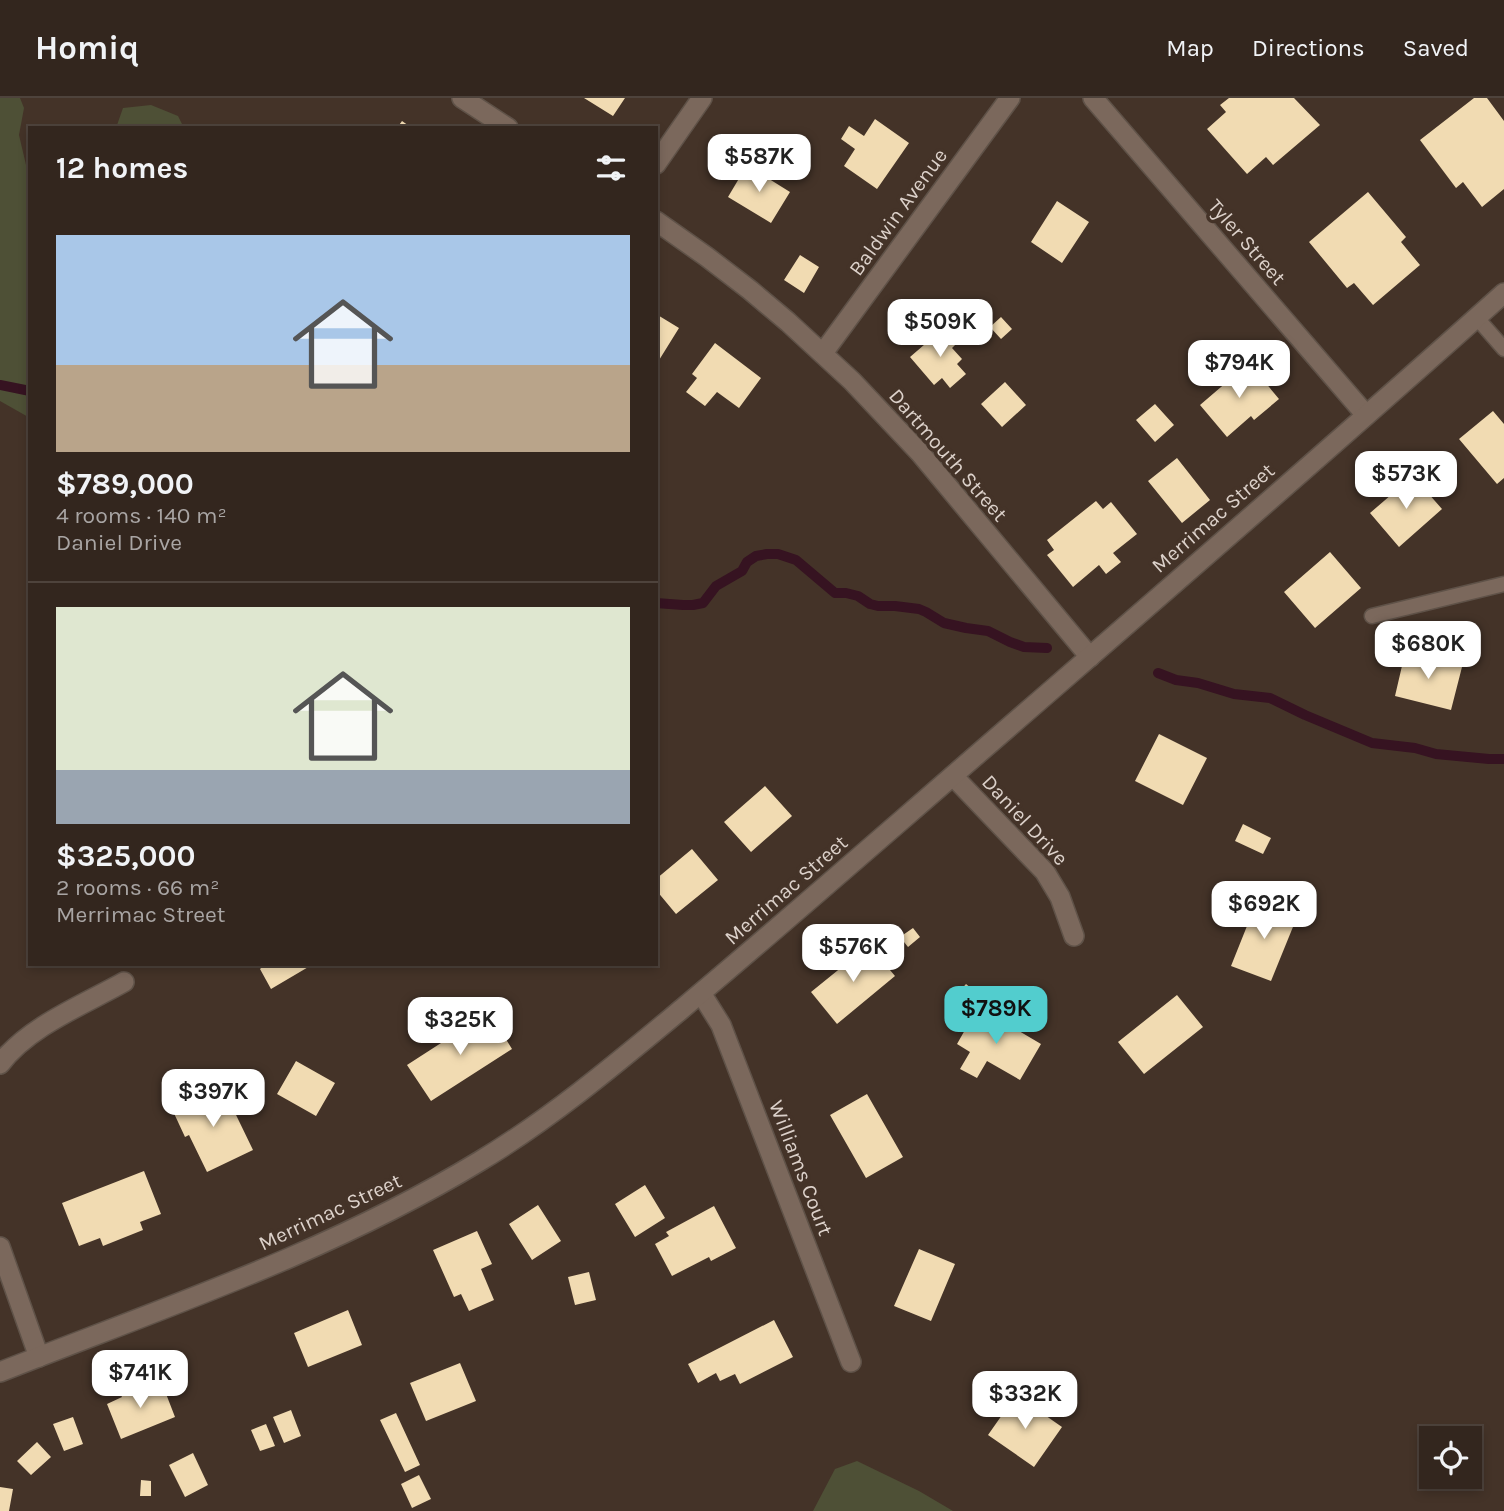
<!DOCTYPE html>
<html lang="en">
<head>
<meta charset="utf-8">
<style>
  :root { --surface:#33261e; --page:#3e322b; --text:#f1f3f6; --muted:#a9a5a4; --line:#4e433c; --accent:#52cdce }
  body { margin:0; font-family:Karla,sans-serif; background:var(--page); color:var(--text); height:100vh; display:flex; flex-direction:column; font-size:26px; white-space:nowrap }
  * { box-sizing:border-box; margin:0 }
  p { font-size:23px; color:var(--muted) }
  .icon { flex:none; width:38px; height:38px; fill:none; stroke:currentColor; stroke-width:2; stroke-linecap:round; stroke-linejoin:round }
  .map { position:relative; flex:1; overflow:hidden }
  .panel { position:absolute; left:28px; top:28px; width:630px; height:840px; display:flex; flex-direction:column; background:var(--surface); border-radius:0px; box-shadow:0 4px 10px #0003,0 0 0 2px var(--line) }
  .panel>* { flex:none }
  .tools { position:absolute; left:1419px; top:1328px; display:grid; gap:14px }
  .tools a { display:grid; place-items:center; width:63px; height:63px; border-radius:0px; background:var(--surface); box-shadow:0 4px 10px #0003,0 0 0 2px var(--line); font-size:35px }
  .price { position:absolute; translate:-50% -60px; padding:0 16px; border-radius:14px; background:#fff; color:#222; font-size:23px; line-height:46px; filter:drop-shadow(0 2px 4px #0008) }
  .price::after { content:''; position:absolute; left:50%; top:42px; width:21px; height:16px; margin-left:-10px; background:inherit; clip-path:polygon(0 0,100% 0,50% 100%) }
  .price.current { background:var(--accent); color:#111 }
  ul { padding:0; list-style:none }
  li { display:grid; align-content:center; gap:14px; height:371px; padding:0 28px }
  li+li { border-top:2px solid var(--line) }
  li span { display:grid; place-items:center; height:217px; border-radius:0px; color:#555 }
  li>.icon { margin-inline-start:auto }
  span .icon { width:126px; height:126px; fill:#fffc; stroke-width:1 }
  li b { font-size:30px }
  h2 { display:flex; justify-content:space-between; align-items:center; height:84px; padding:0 28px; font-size:30px }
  header { display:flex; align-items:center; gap:42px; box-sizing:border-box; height:98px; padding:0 35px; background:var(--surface); border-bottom:2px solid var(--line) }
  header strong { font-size:33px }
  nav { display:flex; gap:38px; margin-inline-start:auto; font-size:24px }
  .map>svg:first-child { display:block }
</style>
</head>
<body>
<header>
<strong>Homiq</strong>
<nav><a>Map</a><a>Directions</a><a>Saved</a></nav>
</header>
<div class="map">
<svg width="1504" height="1413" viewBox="0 0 1504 1413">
  <rect width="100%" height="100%" fill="#443328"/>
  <path fill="#4e5036" d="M0 0H20L24 10 19 37 30 84V320L0 303Z
    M151 7 178 18 184 30H116L123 10Z
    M857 1363 919 1393 953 1413H813L835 1371Z"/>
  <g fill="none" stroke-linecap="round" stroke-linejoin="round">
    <path stroke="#361321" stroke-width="10" d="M0 287 30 293
      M656 505 683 507H693L703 505 716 488 742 473 747 464 756 458 767 456H778L796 462 835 495H846L858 498 870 506 878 508H895L919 511 926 514 944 525 966 530 988 533 1010 544 1024 549 1047 550
      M1158 575 1176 582 1198 585 1234 596 1270 600 1305 617 1372 645 1415 650 1436 656 1489 661H1504"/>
  </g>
  <path fill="#f1dbb2" d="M584 0H625L613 18Z
    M1229 0H1294L1320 27 1273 67 1266 59 1247 76 1207 31 1226 14 1220 7Z
    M1474 0H1487L1504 23V91L1482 109 1463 84 1456 90 1420 42Z
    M875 21 909 45 877 91 844 68 855 51 841 41 849 28 864 38Z
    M402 23 412 30H397Z
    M747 67 790 94 771 125 728 99Z
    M1368 94 1406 139 1401 144 1420 167 1373 207 1354 185 1347 190 1309 144Z
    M1057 103 1089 124 1062 165 1031 144Z
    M800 157 819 169 804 195 784 182Z
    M656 216 679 230 656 267Z
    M1001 219 1012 231 1001 241 990 229Z
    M980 222 992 239 983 246 970 229Z
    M946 228 959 243 952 250 962 261 957 266 966 276 950 290 942 280 934 287 910 259Z
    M715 245 761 280 739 310 717 294 705 308 686 294 697 280 692 276Z
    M1249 265 1279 301 1254 322 1251 318 1227 339 1200 307Z
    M1005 284 1026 307 1002 329 981 306Z
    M1155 306 1174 327 1155 344 1136 322Z
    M1493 313 1504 326V380L1497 386 1459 341Z
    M1177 360 1210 402 1182 425 1148 383Z
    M1413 378 1442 411 1399 449 1370 415Z
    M1096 403 1103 411 1111 404 1137 436 1113 455 1121 464 1106 476 1099 467 1073 489 1047 457 1054 452 1047 442Z
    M1330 454 1361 490 1315 530 1284 494Z
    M1405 555 1462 569 1451 612 1395 598Z
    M1159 636 1207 660 1183 707 1135 683Z
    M765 688 792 718 751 754 724 724Z
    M1243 726 1271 740 1263 756 1235 743Z
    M692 751 718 782 676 816 656 792V781Z
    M1257 803 1297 819 1271 883 1231 868Z
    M913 830 920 839 908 849 900 839Z
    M869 847 895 878 837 926 811 894Z
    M262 866H309L310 868 271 891 260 871 263 868Z
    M966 886 978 896 971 905 959 894Z
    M1177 897 1203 929 1144 976 1118 944Z
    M978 909 1041 946 1020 982 987 963 977 980 960 971 970 954 957 946Z
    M489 914 512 951 431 1003 407 967Z
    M296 963 335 985 316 1018 277 996Z
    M222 988 253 1052 207 1074 189 1037 185 1039 172 1011Z
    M867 996 903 1059 866 1080 830 1017Z
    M144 1073 161 1116 140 1124 143 1132 103 1148 100 1140 79 1148 62 1105Z
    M645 1087 665 1120 635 1139 615 1106Z
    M538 1107 561 1143 532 1162 509 1126Z
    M714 1108 736 1150 711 1163 709 1159 672 1178 655 1146 669 1138 666 1134Z
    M477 1133 492 1166 481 1171 494 1202 469 1213 461 1196 454 1199 433 1152Z
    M919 1151 955 1166 931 1223 894 1208Z
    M589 1174 596 1202 575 1207 568 1179Z
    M348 1212 362 1247 308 1269 294 1235Z
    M774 1222 793 1259 740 1286 735 1276 720 1283 716 1275 698 1285 688 1266Z
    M460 1265 476 1303 426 1323 410 1285Z
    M155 1285 157 1290 163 1288 175 1319 121 1341 107 1306 122 1299 119 1293 129 1289 131 1295Z
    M1016 1297 1062 1329 1034 1369 988 1337Z
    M291 1312 301 1338 284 1345 273 1319Z
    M396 1315 420 1367 405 1374 380 1322Z
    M73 1319 83 1346 64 1353 53 1326Z
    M266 1326 275 1348 260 1353 251 1332Z
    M37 1344 51 1359 31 1377 17 1363Z
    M193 1355 208 1387 185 1399 169 1367Z
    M419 1377 431 1401 412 1410 401 1386Z
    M141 1382 151 1383V1398H140Z
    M0 1389 13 1391 9 1413H0Z"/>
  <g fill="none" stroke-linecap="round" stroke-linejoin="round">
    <g stroke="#5f5248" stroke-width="17">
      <path id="service" d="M1477 220 1504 251
        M1372 518 1504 486"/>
    </g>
    <g stroke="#5f5248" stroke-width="22">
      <path id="minor" d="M462 0 508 30
        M1093 0 1366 317
        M656 66 702 0
        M656 123 707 159 750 192 788 224 852 283 920 355 1090 559
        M823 255 1010 0
        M953 678 1045 774 1060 799 1074 838
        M701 895 721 927 851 1264
        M0 966C29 928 83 907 124 884
        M0 1149 39 1259"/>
    </g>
    <g stroke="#5f5248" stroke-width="22">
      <path id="secondary" d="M0 1274C163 1210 330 1154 480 1063 553 1019 618 964 683 910 757 848 830 784 903 721 1104 546 1306 373 1504 195"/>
    </g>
    <use href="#service" stroke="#7b685c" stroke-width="14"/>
    <use href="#minor" stroke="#7b685c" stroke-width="19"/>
    <use href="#secondary" stroke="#7b685c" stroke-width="19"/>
  </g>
  <g text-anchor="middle" stroke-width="7" stroke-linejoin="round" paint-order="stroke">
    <g font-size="21" fill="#dcd1ca" stroke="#443328">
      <text transform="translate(898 114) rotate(-54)" y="7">Baldwin Avenue</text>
      <text transform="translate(1247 144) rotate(49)" y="7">Tyler Street</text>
      <text transform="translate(948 357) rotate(49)" y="7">Dartmouth Street</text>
      <text transform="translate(1213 420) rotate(-41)" y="7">Merrimac Street</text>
      <text transform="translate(1025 722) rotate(47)" y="7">Daniel Drive</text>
      <text transform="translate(786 792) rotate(-41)" y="7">Merrimac Street</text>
      <text transform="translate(801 1070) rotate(69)" y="7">Williams Court</text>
      <text transform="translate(330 1114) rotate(-25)" y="7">Merrimac Street</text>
    </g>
  </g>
</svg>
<div class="tools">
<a><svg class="icon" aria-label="locate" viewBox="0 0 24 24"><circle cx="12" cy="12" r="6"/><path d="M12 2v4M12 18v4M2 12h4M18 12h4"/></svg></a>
</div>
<b class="price" style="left:759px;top:96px">$587K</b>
<b class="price" style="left:940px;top:261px">$509K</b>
<b class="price" style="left:1239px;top:302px">$794K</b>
<b class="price" style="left:1406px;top:413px">$573K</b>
<b class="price" style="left:1428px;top:583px">$680K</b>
<b class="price" style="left:1264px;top:843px">$692K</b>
<b class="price" style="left:853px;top:886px">$576K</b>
<b class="price current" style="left:996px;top:948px">$789K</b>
<b class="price" style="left:460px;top:959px">$325K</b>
<b class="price" style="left:213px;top:1031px">$397K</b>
<b class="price" style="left:140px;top:1312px">$741K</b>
<b class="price" style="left:1025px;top:1333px">$332K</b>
<section class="panel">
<h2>12 homes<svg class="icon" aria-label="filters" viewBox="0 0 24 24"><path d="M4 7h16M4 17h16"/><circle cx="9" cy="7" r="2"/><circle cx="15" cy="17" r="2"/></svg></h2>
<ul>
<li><span style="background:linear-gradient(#a9c7e8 60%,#b9a48a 0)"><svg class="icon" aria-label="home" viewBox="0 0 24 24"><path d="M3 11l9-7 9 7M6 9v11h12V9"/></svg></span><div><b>$789,000</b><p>4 rooms · 140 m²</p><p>Daniel Drive</p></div></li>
<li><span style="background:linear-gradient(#dfe7d0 75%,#9aa5b1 0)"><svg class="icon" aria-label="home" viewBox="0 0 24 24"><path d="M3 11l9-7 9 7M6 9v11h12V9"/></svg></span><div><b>$325,000</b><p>2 rooms · 66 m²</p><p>Merrimac Street</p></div></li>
</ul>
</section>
</div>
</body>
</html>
